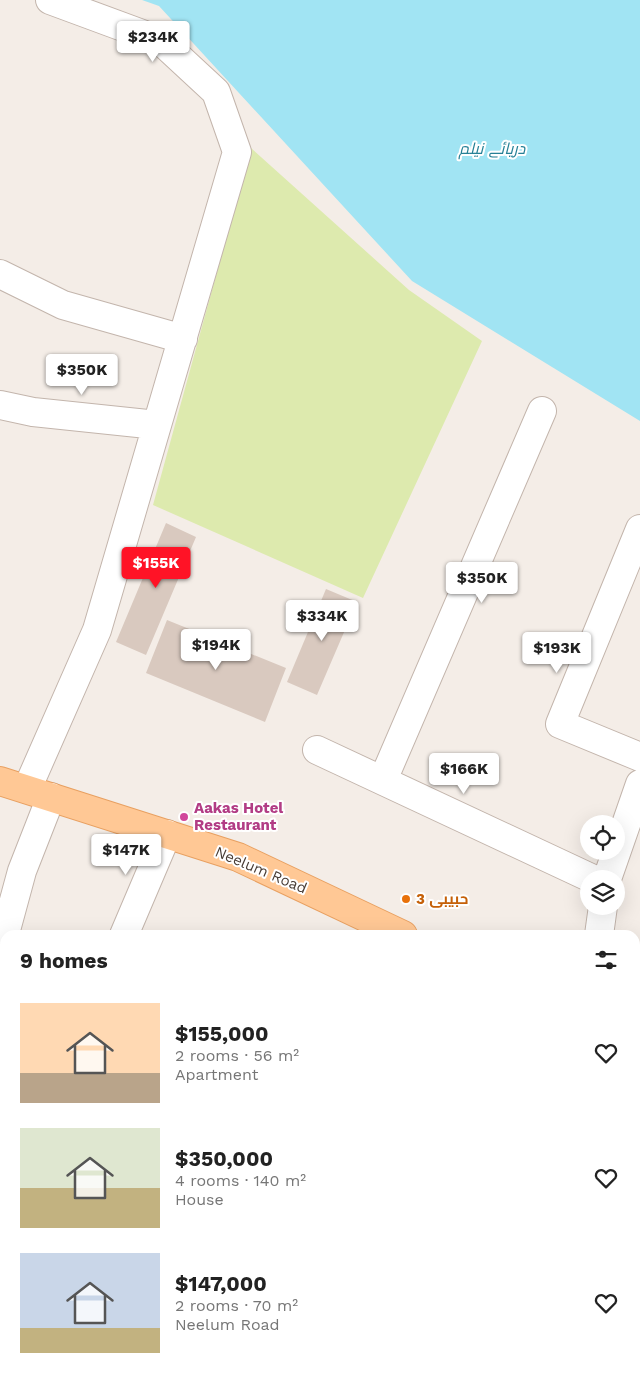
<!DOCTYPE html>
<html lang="en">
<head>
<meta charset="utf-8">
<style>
  :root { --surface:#fff; --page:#f2f2f2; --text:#222; --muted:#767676; --accent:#ff1326 }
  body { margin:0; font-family:"Work Sans",Cairo,sans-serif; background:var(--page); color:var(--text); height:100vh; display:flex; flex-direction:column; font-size:19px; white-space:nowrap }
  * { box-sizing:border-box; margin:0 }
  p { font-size:16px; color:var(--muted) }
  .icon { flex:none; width:28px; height:28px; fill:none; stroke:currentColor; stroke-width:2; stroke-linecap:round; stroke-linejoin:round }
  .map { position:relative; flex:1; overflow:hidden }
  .drawer { position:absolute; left:0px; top:930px; width:640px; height:445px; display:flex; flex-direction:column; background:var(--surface); border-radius:15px 15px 0 0; box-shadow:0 5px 20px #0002 }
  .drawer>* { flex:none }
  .buttons { position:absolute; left:580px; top:815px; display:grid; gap:10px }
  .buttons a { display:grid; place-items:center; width:45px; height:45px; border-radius:50%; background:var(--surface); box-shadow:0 5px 20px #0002; font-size:25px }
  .price { position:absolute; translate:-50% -42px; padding:0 11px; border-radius:5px; background:#fff; color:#222; font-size:16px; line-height:32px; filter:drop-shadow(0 1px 2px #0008) }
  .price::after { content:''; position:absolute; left:50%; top:30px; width:15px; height:11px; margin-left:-8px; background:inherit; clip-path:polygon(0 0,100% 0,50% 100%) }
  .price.active { background:var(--accent); color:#fff }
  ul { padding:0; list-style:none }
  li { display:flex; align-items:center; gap:15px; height:125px; padding:0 20px }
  li span { display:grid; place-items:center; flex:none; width:140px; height:100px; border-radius:0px; color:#555 }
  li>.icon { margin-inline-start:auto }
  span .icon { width:60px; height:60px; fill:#fffc; stroke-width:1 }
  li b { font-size:21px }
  h2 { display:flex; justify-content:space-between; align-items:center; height:60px; padding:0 20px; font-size:21px }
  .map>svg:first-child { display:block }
</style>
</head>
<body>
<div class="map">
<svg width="640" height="1375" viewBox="0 0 640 1375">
  <rect width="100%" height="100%" fill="#f4ede7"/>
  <path fill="#ddeaae" d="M251 148 409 290 482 341 363 598 153 505Z"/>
  <path fill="#a1e4f3" d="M142 0H640V421L412 281 159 6Z
    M640 1354V1375H578L592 1370H635V1355Z"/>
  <path fill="#d9c9bf" d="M166 523 196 537 146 655 116 642Z
    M326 589 357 602 317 695 287 682Z
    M167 620 286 668 265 722 146 673Z"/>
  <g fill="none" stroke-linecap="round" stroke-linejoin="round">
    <g stroke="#c3b5ac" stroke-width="30">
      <path id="minor" d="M0 274 63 305 183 339
        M0 405 33 412 157 425
        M640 529 560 724 640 757
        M317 750 593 879
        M383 780 542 411
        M27 789 97 630 237 152 216 92 161 41 50 0
        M607 879 640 784
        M124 935 167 834
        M599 935 603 906
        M0 952 22 871 51 797
        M0 1079 5 1082
        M635 1083 640 1082
        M5 1257C0 1272 1 1295 5 1312
        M635 1342 640 1340
        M18 1370 19 1375
        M109 1375 119 1370
        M532 1375 546 1370"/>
    </g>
    <g stroke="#e8a061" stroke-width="30">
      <path id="major" d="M0 781 238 857 403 935
        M635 1015 640 1016"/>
    </g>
    <use href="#minor" stroke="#fff" stroke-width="28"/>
    <use href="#major" stroke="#ffc895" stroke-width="28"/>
  </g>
  <circle fill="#d1479c" stroke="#fff" stroke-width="2" cx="184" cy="817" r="5"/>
  <circle fill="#e8710a" stroke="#fff" stroke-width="2" cx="406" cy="899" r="5"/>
  <g text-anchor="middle" stroke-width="4" stroke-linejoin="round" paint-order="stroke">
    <g font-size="15" font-weight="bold" fill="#b23c85" stroke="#fff" text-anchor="start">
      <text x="194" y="813">Aakas Hotel<tspan x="194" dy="17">Restaurant</tspan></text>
    </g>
    <g font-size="15" fill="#473c35" stroke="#fff">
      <text transform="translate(261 870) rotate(23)" y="5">Neelum Road</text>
    </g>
    <g font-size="15" font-weight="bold" fill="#c56008" stroke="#fff" text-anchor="start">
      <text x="416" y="904">حبیبی 3</text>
    </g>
    <g font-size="16" font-style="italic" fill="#268096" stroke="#fff">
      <text x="492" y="154">دریائے نیلم</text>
    </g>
  </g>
</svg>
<div class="buttons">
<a><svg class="icon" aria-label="locate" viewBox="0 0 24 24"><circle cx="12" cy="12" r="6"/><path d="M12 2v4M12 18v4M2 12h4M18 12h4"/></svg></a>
<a><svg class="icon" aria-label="layers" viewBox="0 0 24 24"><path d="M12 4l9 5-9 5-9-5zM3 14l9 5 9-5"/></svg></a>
</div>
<b class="price" style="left:153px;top:63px">$234K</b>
<b class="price" style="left:82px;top:396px">$350K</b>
<b class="price active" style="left:156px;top:589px">$155K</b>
<b class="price" style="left:482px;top:604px">$350K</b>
<b class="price" style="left:322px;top:642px">$334K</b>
<b class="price" style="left:216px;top:671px">$194K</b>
<b class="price" style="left:557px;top:674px">$193K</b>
<b class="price" style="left:464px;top:795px">$166K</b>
<b class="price" style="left:126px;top:876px">$147K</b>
<section class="drawer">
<h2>9 homes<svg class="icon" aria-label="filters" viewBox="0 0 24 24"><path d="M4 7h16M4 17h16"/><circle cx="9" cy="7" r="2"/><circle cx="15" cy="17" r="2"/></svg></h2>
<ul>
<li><span style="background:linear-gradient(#ffd9b3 70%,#b9a48a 0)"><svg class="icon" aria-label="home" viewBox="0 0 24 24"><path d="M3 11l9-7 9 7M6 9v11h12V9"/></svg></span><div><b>$155,000</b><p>2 rooms · 56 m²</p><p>Apartment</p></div><svg class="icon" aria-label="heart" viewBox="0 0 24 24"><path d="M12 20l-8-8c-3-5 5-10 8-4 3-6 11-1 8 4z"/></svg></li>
<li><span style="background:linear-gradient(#dfe7d0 60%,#c2b280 0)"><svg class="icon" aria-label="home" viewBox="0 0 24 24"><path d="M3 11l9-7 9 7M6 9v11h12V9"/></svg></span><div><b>$350,000</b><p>4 rooms · 140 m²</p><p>House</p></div><svg class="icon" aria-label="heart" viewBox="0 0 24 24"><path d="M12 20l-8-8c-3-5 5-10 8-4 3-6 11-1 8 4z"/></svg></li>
<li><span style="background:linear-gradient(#c9d6e8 75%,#c2b280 0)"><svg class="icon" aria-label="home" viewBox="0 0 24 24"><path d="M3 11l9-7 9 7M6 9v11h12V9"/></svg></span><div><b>$147,000</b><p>2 rooms · 70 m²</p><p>Neelum Road</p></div><svg class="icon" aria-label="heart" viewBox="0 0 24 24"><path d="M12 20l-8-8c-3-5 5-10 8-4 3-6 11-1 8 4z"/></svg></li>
</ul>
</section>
</div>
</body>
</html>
